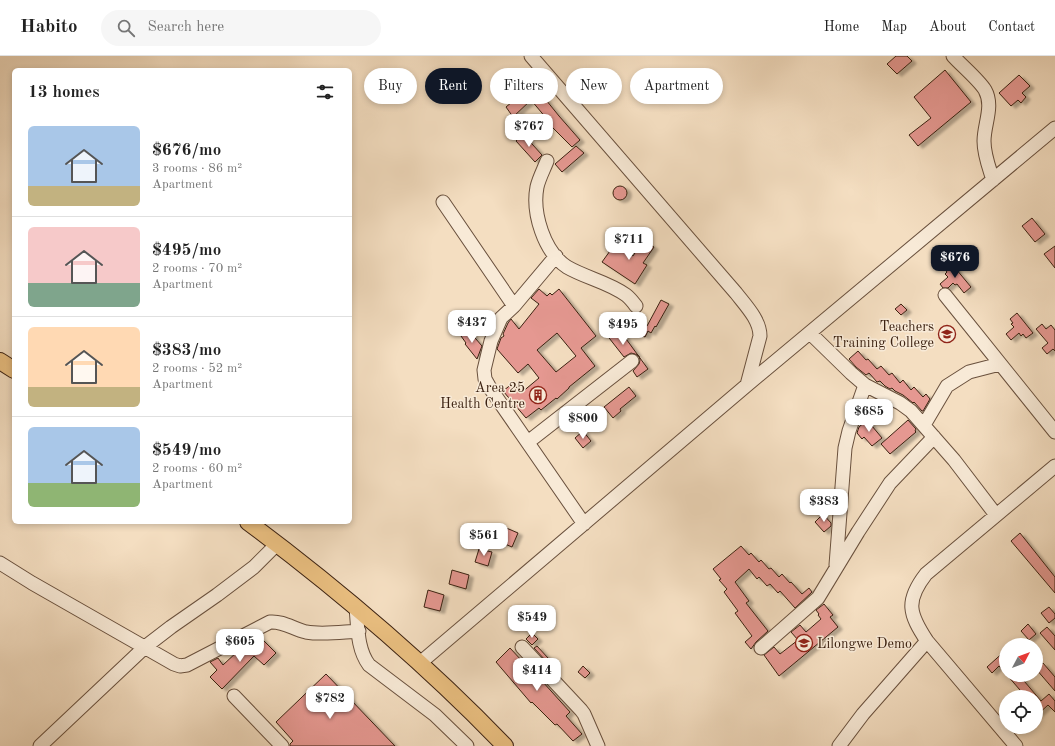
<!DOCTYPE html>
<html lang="en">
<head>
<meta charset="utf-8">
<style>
  :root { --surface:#fff; --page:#f6f6f6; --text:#222; --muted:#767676; --line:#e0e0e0; --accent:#111827 }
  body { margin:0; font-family:"Old Standard TT",serif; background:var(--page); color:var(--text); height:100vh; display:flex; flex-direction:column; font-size:15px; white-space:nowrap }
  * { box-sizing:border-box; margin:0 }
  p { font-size:13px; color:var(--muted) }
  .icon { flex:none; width:22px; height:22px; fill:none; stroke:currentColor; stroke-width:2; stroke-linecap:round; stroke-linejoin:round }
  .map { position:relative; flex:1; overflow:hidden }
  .sheet { position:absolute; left:12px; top:12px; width:340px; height:456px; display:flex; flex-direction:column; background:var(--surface); border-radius:6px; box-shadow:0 2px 6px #0003 }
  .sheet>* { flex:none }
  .hud { position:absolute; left:364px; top:12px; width:380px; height:36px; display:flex; gap:8px }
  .needle { width:26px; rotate:49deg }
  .fabs { position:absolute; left:999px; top:582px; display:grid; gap:8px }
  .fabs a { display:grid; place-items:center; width:44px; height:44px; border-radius:50%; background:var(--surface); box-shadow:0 2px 6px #0003; font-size:20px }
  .price { position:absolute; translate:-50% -34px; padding:0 9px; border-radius:8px; background:#fff; color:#222; font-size:13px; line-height:26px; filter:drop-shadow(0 1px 2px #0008) }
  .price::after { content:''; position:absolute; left:50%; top:24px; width:12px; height:9px; margin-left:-6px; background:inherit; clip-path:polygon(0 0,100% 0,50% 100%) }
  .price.selected { background:var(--accent); color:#fff }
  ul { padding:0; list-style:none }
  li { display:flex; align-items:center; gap:12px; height:100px; padding:0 16px }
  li+li { border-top:1px solid var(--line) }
  li span { display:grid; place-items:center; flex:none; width:112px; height:80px; border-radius:6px; color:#555 }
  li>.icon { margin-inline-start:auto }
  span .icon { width:48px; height:48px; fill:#fffc; stroke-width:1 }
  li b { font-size:17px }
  h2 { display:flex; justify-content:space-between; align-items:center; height:48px; padding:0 16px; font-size:17px }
  .chip { padding:0 14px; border-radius:18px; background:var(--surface); box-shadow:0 2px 6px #0003; font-size:14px; line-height:36px }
  .chip.selected { background:var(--accent); color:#fff }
  header { display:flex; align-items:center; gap:24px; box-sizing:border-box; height:56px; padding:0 20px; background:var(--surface); border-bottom:1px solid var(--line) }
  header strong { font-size:19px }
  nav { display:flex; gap:22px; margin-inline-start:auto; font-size:14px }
  .search { width:280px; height:36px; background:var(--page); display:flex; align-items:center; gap:10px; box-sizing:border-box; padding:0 14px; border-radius:22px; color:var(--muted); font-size:15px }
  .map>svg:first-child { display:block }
</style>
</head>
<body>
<header>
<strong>Habito</strong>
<div class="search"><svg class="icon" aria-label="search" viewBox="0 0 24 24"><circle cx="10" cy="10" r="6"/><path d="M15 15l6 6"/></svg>Search here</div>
<nav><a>Home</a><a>Map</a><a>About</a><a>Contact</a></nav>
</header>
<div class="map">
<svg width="1055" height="690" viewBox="0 0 1055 690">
  <defs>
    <filter id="shadow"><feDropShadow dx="4.5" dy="2.5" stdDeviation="1" flood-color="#0004"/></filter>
  </defs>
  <rect width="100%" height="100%" fill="#f4dec1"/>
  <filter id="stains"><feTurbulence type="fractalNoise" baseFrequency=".005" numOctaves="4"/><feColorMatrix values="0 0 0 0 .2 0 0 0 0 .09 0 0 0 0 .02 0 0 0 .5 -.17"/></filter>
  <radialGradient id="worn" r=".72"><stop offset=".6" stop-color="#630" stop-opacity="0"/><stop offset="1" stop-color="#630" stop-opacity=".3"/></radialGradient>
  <path fill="#e59891" stroke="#3b2111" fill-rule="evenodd" filter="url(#shadow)" d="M896 0H907L912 5 897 18 887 8Z
    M945 14 971 46 918 90 909 79 931 62 914 41Z
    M1019 19 1030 30 1022 37 1026 41 1021 47 1018 44 1011 50 999 37Z
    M516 25 539 41 542 39 559 60 580 84 572 91 551 70 552 69 531 44 513 61 506 51 512 46 503 36Z
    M523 78 542 99 535 106 516 85Z
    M576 90 584 97 562 116 555 108Z
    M613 137a7 7 0 1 1 14 0a7 7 0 1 1-14 0Z
    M1032 162 1045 178 1035 186 1022 170Z
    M643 184 654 191 643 207 647 209 635 228 602 206 615 188 633 200Z
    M1055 190V212L1044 198Z
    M951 207 971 231 964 237 957 228 955 229 953 227 948 232H943L940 228 948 221 945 218 947 216 944 212Z
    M539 233 547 240 550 237 552 239 559 233 596 280 581 292 595 310 569 331V332L557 343 556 342 541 354 539 352 526 362 503 335 513 327 521 337 539 322 528 308 518 317 497 293 501 282 504 280 503 278 508 267 511 263 519 273 539 248 531 242ZM557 277 576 300 556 316 537 294Z
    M661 244 669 248 656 271 655 270 651 277 648 275 645 281 638 277 643 268 647 270Z
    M901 248 907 254 901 259 895 253Z
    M1017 257 1033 277 1026 282 1023 278 1021 280 1019 277 1011 284 1006 278 1014 271 1011 268 1013 267 1010 263Z
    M613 265 648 313 637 321 633 315 639 308 640 304 639 300 635 298 631 297 624 301 602 273Z
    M1042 268 1046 273 1051 269 1055 274V295L1053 293 1047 298 1042 292 1048 287 1036 273Z
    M467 275 468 276 469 275 482 290 477 303 465 288 466 287 461 280Z
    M858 295 866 304 868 303 877 313 881 310 889 319 892 317 900 327 903 324 911 334 914 331 923 341 926 338 930 343 923 355H922L914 346 913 347 903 339 895 335 892 332 890 333 885 330 880 325 877 326 869 317 866 319 856 311 849 303Z
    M629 331 636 340 620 353 621 355 613 362 604 351Z
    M867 364 882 382 872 390 864 381 862 383 857 377 859 371Z
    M908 364 916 373 915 375 916 376 890 398 881 388Z
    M583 375 591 385 583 392 575 382Z
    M823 458 831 467V470L824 476 815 466Z
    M504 471 518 477 512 491 498 485Z
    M1020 477 1055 521V537L1011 485Z
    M741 490 749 499 751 497 759 506 761 504 769 513 771 512 779 521 782 518 790 527 791 526 802 538 809 532 812 536 795 552 780 535 778 537 770 528 767 530 759 521 757 523 749 513 735 526 749 545 746 547 768 575 756 586 751 593 745 586 752 580 735 557 738 555 724 536 727 533 719 524 721 523 713 513Z
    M479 493 492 496 488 510 475 506Z
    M452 514 469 519 466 533 449 528Z
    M428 534 444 539 440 555 424 551Z
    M824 548 833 559 830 561 838 571 779 620 764 599 774 591 780 598 798 584 791 576 800 569 806 576 821 563 818 559 819 558 816 554Z
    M1049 551 1055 558V562L1049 567 1041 557Z
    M1028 568 1036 578 1029 584 1021 575Z
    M1047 571 1055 580V594L1040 577Z
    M532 577 538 583 532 589 526 583Z
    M261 582 276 597 264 609 254 600 222 633 210 621 217 614 210 606 218 602 223 609 239 594 244 598 246 596H247Z
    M537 590 548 602 546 605 534 592Z
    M510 592 522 605 523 604 570 656 566 660 582 678 573 685 557 668 555 669 532 646 531 647 496 606Z
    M1006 594V618L999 610 992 617 987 611Z
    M1043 607 1055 621V635L1036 613Z
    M583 610 590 617 585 622 578 616Z
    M326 618 395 690H290V688L293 685 276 666Z
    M1007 619H1019L1041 645 1049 638 1055 645V656L1048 649 1036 660V641H1026Z"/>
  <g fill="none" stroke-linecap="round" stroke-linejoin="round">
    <g stroke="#69503d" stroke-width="15">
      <path id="minor" d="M531 0 736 237C746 250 760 264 760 280L747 329
        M953 0C961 9 979 24 985 34 994 50 984 68 984 85 984 99 989 111 993 124
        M547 105C544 113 539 122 537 131 532 157 544 196 567 211 586 222 608 226 626 239 630 242 633 246 636 250
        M443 146 514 250
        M556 200 514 250 501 262 491 285 484 314 485 323 490 332 584 468
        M945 239 1055 376
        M810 277 851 317 865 329 900 347 911 355 954 404 996 459
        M924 369 947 330 969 316 1000 308
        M528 386 632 305
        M0 507 32 527 174 608 180 610 187 609 270 566C284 565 293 573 306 576 323 579 341 576 359 575
        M836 509 845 392 849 375 865 329
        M356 552C358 571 357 593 369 609L435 659 467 690
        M522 591 581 654 584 658 598 690
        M761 592 818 542 858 476 890 427 934 381
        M420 607 747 329 1055 72
        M234 640 282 690
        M40 690 145 591 171 571 217 539 254 511 277 488
        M839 690 863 658 927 585
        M1016 690 927 585C909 558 905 545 926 518L1055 410"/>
    </g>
    <g stroke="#3b2111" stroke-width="18">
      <path id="major" d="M0 305 14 314
        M248 466C339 534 426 608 505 690"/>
    </g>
    <use href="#minor" stroke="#f8ead7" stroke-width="13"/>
    <use href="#major" stroke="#eabf80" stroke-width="16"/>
  </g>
  <defs>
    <g id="university-ring" transform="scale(0.9)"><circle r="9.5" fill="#f8ead7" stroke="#8f2418" stroke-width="1.5"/><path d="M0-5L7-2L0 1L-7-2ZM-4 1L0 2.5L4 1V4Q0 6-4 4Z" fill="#8f2418"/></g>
    <g id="building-ring" transform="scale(0.9)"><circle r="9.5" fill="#f8ead7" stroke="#8f2418" stroke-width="1.5"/><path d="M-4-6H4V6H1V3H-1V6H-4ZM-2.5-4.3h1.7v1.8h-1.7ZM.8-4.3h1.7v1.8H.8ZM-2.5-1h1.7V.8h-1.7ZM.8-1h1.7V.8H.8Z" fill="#8f2418"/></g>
    <g id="school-ring" transform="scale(0.9)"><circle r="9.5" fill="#f8ead7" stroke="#8f2418" stroke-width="1.5"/><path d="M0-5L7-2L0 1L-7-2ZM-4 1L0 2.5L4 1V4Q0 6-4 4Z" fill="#8f2418"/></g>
  </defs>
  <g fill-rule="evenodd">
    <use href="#university-ring" x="947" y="278"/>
    <use href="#building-ring" x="538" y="339"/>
    <use href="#school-ring" x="804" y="587"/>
  </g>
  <g text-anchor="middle" stroke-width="3" stroke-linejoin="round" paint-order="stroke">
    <g font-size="14" fill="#3b2111" stroke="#f8ead7" text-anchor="end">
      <text x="934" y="275">Teachers<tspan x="934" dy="16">Training College</tspan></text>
      <text x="525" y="336">Area 25<tspan x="525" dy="16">Health Centre</tspan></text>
      <text x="817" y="592" text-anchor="start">Lilongwe Demo</text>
    </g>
  </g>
  <rect width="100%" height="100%" filter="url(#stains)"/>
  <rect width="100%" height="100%" fill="url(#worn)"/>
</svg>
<div class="fabs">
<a><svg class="needle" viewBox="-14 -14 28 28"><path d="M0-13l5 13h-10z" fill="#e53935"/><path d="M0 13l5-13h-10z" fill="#767676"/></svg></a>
<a><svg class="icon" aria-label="locate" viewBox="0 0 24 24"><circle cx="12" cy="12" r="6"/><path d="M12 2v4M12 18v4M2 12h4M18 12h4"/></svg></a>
</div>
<b class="price" style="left:529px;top:92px">$767</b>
<b class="price" style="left:629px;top:205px">$711</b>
<b class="price selected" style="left:955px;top:223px">$676</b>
<b class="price" style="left:472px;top:288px">$437</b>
<b class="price" style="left:623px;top:290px">$495</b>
<b class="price" style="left:869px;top:377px">$685</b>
<b class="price" style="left:583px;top:384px">$800</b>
<b class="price" style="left:824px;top:467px">$383</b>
<b class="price" style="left:484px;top:501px">$561</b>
<b class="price" style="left:532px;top:583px">$549</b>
<b class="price" style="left:240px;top:607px">$605</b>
<b class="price" style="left:537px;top:636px">$414</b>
<b class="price" style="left:330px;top:664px">$782</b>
<div class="hud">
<a class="chip">Buy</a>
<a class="chip selected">Rent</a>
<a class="chip">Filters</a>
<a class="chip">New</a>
<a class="chip">Apartment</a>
</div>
<section class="sheet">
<h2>13 homes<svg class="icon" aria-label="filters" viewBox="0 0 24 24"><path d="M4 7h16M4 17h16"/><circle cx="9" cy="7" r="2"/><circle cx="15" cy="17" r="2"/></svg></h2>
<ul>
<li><span style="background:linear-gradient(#a9c7e8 75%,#c2b280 0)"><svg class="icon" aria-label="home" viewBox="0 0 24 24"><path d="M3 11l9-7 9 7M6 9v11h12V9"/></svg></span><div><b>$676/mo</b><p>3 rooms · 86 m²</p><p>Apartment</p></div></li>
<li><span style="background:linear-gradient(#f6c9c9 70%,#7fa58c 0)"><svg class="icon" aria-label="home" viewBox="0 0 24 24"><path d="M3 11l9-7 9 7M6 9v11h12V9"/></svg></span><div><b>$495/mo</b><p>2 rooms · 70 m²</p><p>Apartment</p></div></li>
<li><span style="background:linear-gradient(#ffd9b3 75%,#c2b280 0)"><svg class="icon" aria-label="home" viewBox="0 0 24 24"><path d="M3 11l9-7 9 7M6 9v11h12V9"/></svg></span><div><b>$383/mo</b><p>2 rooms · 52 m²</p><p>Apartment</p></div></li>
<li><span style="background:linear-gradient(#a9c7e8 70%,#8fb573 0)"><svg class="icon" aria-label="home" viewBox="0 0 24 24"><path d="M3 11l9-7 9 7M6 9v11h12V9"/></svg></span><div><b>$549/mo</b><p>2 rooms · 60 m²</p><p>Apartment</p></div></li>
</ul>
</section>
</div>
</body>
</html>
